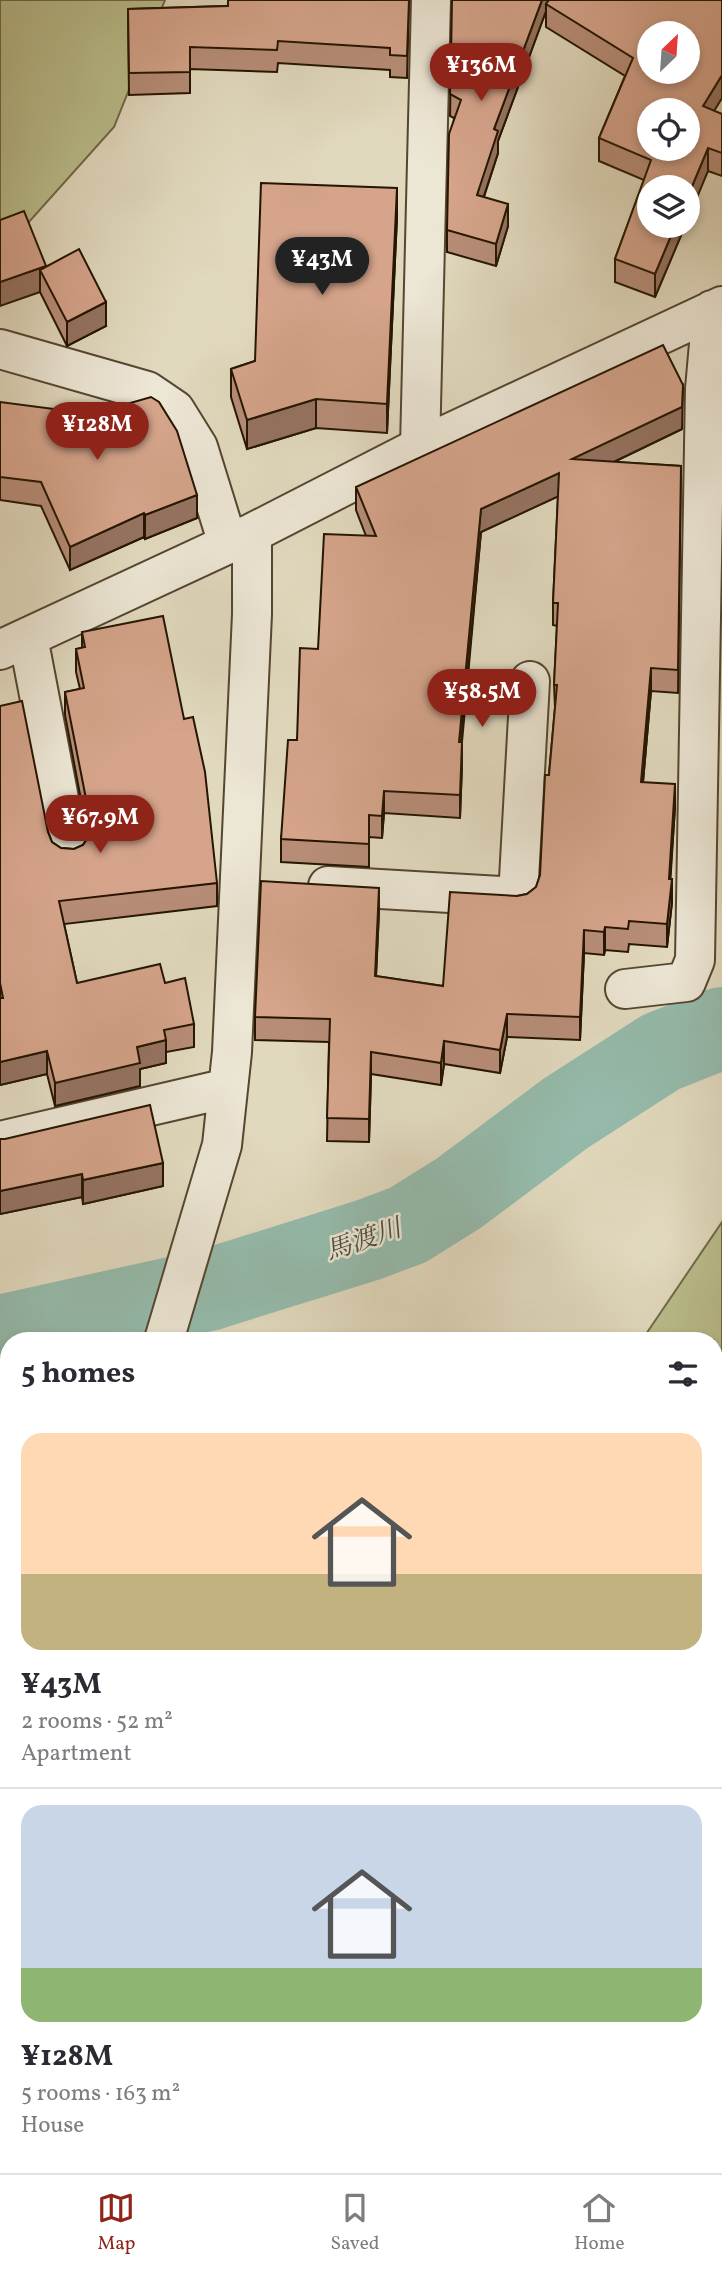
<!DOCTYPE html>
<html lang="en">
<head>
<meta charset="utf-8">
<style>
  :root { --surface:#fff; --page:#f7f7f7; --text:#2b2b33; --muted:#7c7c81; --line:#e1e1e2; --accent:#8f2418 }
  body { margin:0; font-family:Vollkorn,"Noto Serif JP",serif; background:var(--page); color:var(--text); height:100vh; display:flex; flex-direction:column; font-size:26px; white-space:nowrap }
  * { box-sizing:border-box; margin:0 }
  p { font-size:23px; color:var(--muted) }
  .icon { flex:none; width:38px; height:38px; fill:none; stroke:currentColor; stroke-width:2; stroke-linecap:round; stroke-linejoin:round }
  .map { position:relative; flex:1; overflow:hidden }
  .panel { position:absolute; left:0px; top:1332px; width:723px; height:842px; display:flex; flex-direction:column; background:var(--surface); border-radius:28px 28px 0 0; box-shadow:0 4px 10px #0003 }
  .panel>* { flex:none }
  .needle { width:46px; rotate:25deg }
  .tools { position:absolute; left:637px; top:21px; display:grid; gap:14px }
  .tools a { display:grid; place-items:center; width:63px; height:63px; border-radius:50%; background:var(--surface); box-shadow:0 4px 10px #0003; font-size:35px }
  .price { position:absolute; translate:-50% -60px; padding:0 16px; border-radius:24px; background:var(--accent); color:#fff; font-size:23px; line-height:46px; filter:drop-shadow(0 2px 4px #0008) }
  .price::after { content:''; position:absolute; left:50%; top:42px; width:21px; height:16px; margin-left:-10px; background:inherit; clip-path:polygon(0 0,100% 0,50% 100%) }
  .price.current { background:#222; color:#fff }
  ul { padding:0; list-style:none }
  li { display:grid; align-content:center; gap:14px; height:371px; padding:0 21px }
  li+li { border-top:2px solid var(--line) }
  li span { display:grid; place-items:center; height:217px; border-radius:21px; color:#555 }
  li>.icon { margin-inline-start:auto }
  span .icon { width:126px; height:126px; fill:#fffc; stroke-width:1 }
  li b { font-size:30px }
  h2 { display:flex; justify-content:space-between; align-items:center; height:84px; padding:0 21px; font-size:30px }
  .tabs { display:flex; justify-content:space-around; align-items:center; height:98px; border-top:2px solid var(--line); background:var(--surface); font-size:19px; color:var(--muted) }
  .tabs a { display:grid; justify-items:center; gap:4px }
  .tabs .current { color:var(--accent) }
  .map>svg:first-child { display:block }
</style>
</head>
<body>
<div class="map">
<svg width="722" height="2173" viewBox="0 0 722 2173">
  <rect width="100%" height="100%" fill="#e1d9be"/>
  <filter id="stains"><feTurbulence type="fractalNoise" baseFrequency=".00286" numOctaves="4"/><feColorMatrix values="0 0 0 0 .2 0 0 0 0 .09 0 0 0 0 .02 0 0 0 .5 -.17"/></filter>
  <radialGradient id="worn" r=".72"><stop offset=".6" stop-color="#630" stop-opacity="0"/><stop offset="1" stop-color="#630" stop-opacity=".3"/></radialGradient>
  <path fill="#babd8c" stroke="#706946" stroke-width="2" d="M0 0H165L114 127 3 251 0 252Z
    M722 1222V2173H312L305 2165H714V1340H642Z"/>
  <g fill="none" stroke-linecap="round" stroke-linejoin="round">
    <path stroke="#95bbac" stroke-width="82" d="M0 1336 208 1290 368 1240 408 1225 459 1193 566 1113 661 1052 722 1028"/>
    <g stroke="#544630" stroke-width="42">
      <path id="minor" d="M0 349 147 391 175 410 198 447 228 544
        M420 447 431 0
        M28 637 69 851
        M0 650 252 533 420 447 722 306
        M328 886 518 897 530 681
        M625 989 686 982 695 960 705 389 712 310
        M0 1141 228 1088
        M164 1340 222 1145 232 1052 252 614V533
        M0 1853 9 1850
        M198 2165 202 2173
        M0 2172 19 2165"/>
    </g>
    <use href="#minor" stroke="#ece6d5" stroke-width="38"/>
  </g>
  <path fill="#b78d78" stroke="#251501" stroke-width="2" d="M409 0 407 78 390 77V70L278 63 277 72 190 69V93L129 95 128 9Z
    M452 0H722L714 111 722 114V176L708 171 649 226H685L655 297 615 282V259L644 180 599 161V138L625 76 546 27V11L498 141V153L484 197 508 226 496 266 447 252V230L454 118 450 116Z
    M397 217 387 433 316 428 247 449 231 397V369L255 361Z
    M0 220 46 267 106 326 67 346 40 292Z
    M0 402 197 518 145 539 144 537 70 570 41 506 0 500Z
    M682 429 614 462 681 466 678 693 651 691 643 782 675 807 670 879 672 902 667 947 629 944 628 952 605 950 604 955 584 953 580 1040 507 1037 500 1073 444 1064 441 1085 371 1074 369 1142 327 1141 329 1042 255 1040V1017L379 911 376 976 443 986 517 896 527 894 536 887 540 875 555 707 554 685 557 626 553 625V603L558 496 481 532 462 742V765L460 818 384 813 382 838 369 837V867L281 862V839L297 740 318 649 366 536 356 510V487Z
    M82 632 217 883V906L64 924 77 983H165L194 1024V1047L166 1052V1063L140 1069V1086L55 1106 47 1074 0 1085V706L52 842 61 848 74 849 83 845 88 837 65 715V692L80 689 76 672V649L82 648Z
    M0 1139 163 1186 83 1204 82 1197 0 1214Z"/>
  <path fill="#957361" stroke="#251501" stroke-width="2" d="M542 0H550L546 4V11L498 141V153L477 217V195L494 129Z
    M722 75V98L703 129V106Z
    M708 148V171L688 219V196Z
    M397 188V217L387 433V404Z
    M508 204V226L496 266V244Z
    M675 226H685L655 297V274Z
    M46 266 40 270V292L0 306V282Z
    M106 302V326L67 346V322Z
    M683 385 682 429 572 482V459Z
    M316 399V428L247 449V420Z
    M559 473V496L481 532 459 764V742L481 509Z
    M197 495V518L145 539V515Z
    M144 513V537L70 570V547Z
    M651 668V691L641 805V782Z
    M462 742V765L460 818V795Z
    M675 784V807L669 902V879Z
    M384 791V813L382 838V816Z
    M672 879V902L667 947V924Z
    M379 888V911L375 998V976Z
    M605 927V950L604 955V932Z
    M584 930V953L580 1040V1017Z
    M507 1014V1037L500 1073V1050Z
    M166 1040V1063L140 1069V1086L55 1106V1083L137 1047Z
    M444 1041V1064L441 1085V1063Z
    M47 1051V1074L0 1085V1062Z
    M371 1052V1074L369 1142V1119Z
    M163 1163V1186L83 1204V1180Z
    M82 1174V1197L0 1214V1191Z
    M9 1587V1610L0 1613V1590Z
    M9 1756V1779L0 1782V1759Z"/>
  <path fill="#d5a48b" stroke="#251501" stroke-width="2" fill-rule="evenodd" d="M228 0H409L407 56 390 55V48L278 41 277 50 190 47V72L129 73 128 9 228 6Z
    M452 0H542L494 129 498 131 477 195 508 204 496 244 447 230 449 134 461 100 450 94 451 67 455 57H451Z
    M549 0H722V75L703 106 722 114V153L708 148 688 196V187H649V226H675L655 274 615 259 651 160 599 138 633 58 546 4ZM649 33H688V72H649ZM649 110H688V149H649Z
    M261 183 397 188 387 404 316 399 247 420 231 369 255 361Z
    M24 211 46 266 0 282V220Z
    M79 249 106 302 67 322 40 270Z
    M663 345 683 385 682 407 572 459 681 466 678 670 651 668 641 782 675 784 669 879H672L667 924 629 921 628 929 605 927 604 932 584 930 580 1017 507 1014 500 1050 444 1041 441 1063 371 1052 369 1119 327 1118 330 1019 255 1017 261 881 379 888 375 976 443 986 450 892 517 896 527 894 536 887 540 875 545 775H549L557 685H554L558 603H553L559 473 481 509 459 742H462L460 795 384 791 382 816 369 815V844L281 839 288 740H297L300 648 318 649 324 534 376 536 356 487Z
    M151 397 159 402 177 431 197 495 145 515 144 513 70 547 41 482 0 477V402L92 414Z
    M163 616 184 719 193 717 205 772 217 883 59 901 77 983 160 964 165 983 185 978 194 1024 164 1030 166 1040 137 1047 140 1063 55 1083 47 1051 0 1062V998H3L0 983V706L22 701 48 832 52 842 61 848 74 849 83 845 89 836 91 824 65 692 84 688 76 649 85 647 82 632Z
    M150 1105 163 1163 83 1180 82 1174 0 1191V1139H5Z
    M0 1415H9V1587L0 1590Z
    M9 1688V1756L0 1759V1691Z
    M19 2165H115L118 2173H0V2170L8 2169Z"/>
  <g text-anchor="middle" stroke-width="5" stroke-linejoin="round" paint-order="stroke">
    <g font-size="26" font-style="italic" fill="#4c4f3d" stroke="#ece6d5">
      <text transform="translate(363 1239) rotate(-19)" y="9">馬渡川</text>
    </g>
  </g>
  <rect width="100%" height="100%" filter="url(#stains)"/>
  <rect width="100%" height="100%" fill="url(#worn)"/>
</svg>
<div class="tools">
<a><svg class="needle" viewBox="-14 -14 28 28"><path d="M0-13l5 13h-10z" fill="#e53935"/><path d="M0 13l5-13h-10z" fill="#7c7c81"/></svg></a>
<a><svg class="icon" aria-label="locate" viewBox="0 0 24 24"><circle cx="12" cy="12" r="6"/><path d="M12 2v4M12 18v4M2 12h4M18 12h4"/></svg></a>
<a><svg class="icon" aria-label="layers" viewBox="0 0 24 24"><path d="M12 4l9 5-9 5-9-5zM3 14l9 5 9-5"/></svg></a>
</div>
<b class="price" style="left:481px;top:103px">¥136M</b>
<b class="price current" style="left:322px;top:297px">¥43M</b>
<b class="price" style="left:97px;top:462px">¥128M</b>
<b class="price" style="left:482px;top:729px">¥58.5M</b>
<b class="price" style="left:100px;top:855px">¥67.9M</b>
<section class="panel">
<h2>5 homes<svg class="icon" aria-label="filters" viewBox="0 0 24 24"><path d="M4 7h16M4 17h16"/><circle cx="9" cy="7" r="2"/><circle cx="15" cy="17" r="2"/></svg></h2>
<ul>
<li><span style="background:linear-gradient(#ffd9b3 65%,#c2b280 0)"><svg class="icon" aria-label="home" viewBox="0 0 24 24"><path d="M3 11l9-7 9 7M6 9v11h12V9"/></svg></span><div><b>¥43M</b><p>2 rooms · 52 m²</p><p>Apartment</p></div></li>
<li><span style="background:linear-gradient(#c9d6e8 75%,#8fb573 0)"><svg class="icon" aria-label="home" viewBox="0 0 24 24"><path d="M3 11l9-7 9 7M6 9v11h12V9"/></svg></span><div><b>¥128M</b><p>5 rooms · 163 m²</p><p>House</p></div></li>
</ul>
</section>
</div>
<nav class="tabs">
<a class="current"><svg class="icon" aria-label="map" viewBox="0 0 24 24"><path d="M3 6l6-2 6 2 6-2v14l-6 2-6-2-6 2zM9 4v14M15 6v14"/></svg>Map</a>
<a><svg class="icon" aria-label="saved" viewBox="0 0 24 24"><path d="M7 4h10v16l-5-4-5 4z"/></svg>Saved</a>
<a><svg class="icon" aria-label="home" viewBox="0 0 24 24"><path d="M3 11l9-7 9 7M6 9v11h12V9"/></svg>Home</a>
</nav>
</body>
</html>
